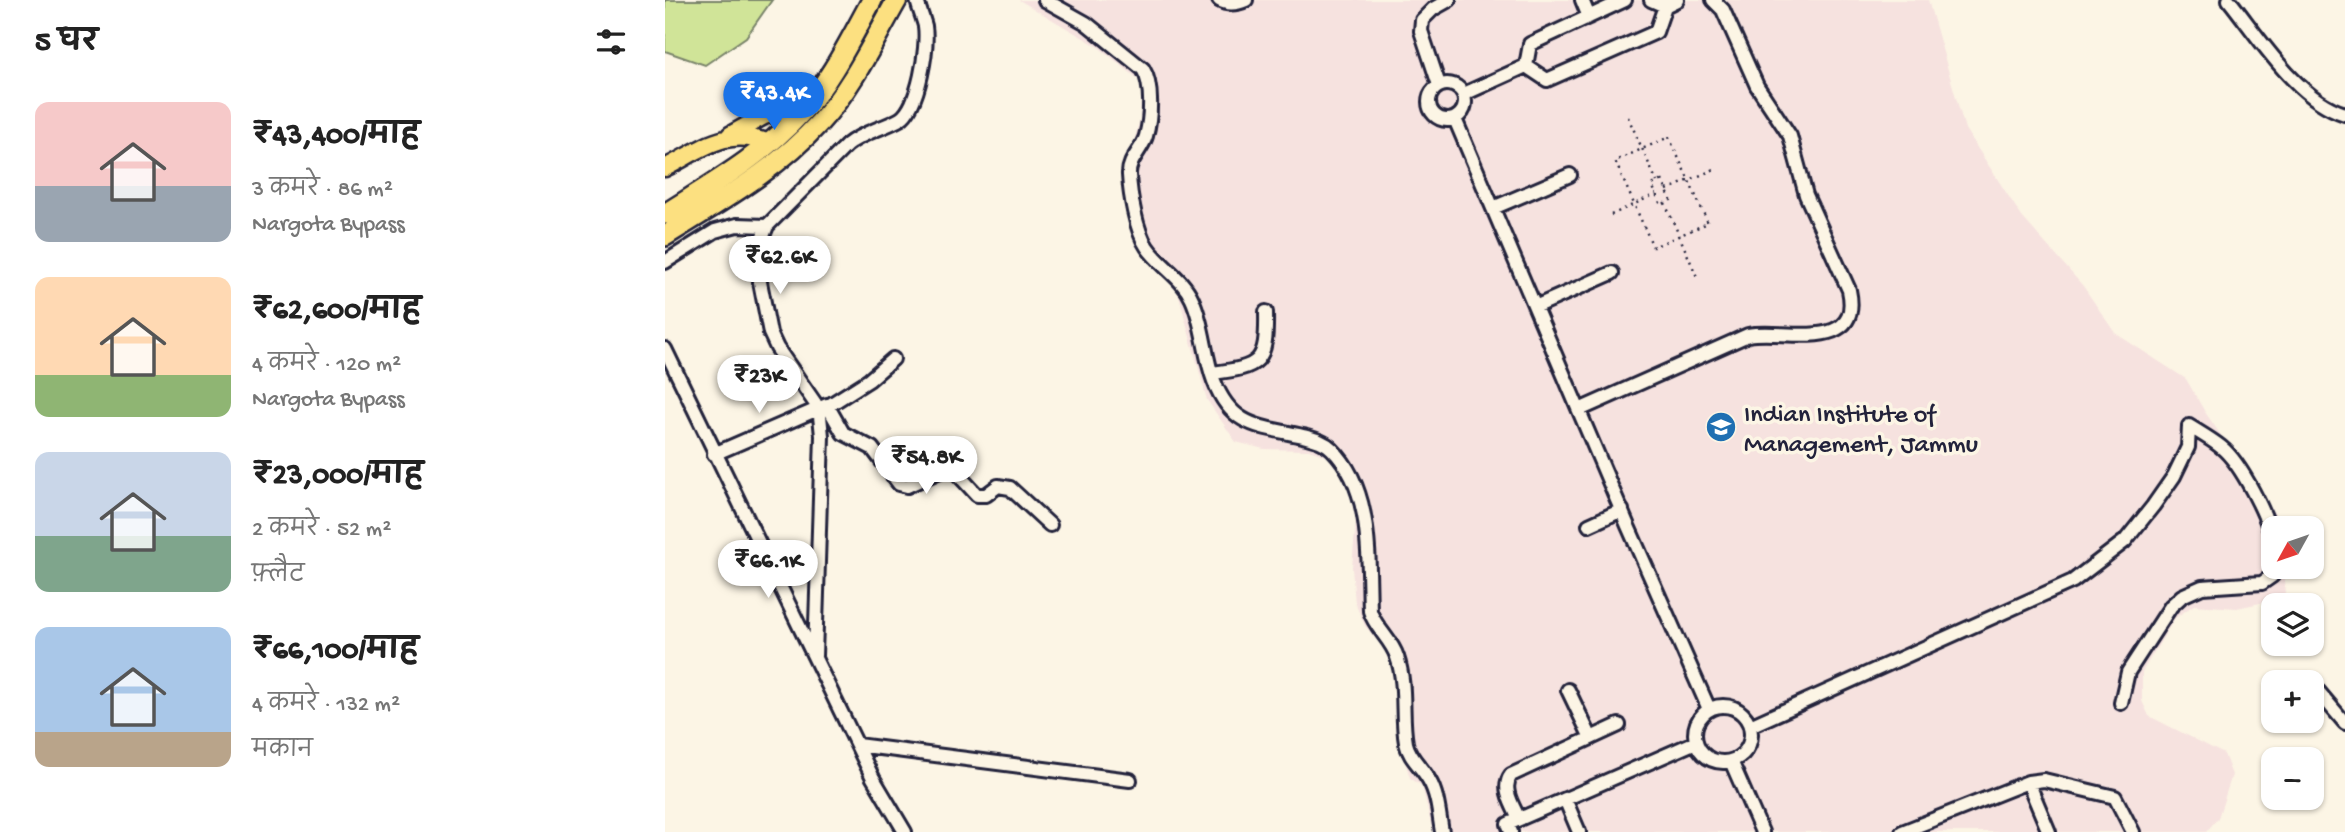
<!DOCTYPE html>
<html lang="hi">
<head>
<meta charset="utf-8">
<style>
  :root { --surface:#fff; --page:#f2f2f2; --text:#222; --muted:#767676; --accent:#1a73e8 }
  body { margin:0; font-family:"Gochi Hand","Playpen Sans Deva",sans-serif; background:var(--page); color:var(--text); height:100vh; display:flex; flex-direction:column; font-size:26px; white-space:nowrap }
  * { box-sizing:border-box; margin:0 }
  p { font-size:23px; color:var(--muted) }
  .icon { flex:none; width:38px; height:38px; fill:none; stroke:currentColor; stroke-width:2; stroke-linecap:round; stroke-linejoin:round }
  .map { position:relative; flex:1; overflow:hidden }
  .panel { display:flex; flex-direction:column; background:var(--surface); width:665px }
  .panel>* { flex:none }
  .needle { width:46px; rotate:230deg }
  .tools { position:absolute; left:1596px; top:516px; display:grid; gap:14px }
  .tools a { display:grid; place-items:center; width:63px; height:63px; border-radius:14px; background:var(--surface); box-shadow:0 2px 5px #0004; font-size:35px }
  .price { position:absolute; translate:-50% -60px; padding:0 16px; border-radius:24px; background:#fff; color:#222; font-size:23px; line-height:46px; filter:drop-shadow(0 2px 4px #0008) }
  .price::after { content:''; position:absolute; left:50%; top:42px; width:21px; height:16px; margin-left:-10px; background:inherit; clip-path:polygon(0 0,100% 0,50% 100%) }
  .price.selected { background:var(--accent); color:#fff }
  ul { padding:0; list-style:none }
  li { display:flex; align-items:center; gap:21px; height:175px; padding:0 35px }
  li span { display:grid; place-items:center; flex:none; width:196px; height:140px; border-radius:14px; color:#555 }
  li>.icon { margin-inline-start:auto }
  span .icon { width:84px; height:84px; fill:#fffc; stroke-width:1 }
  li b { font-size:30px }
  h2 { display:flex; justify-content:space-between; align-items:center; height:84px; padding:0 35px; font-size:30px }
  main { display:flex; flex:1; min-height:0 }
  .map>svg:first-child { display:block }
</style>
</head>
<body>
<main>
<section class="panel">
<h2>5 घर<svg class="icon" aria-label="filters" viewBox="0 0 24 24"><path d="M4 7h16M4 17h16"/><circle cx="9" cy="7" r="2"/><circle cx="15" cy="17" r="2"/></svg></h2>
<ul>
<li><span style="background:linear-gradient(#f6c9c9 60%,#9aa5b1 0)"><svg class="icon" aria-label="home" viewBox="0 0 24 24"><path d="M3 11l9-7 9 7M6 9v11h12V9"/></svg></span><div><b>₹43,400/माह</b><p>3 कमरे · 86 m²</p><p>Nargota Bypass</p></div></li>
<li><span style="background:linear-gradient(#ffd9b3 70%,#8fb573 0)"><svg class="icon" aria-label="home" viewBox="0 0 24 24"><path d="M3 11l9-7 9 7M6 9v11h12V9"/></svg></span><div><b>₹62,600/माह</b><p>4 कमरे · 120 m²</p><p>Nargota Bypass</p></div></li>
<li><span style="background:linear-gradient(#c9d6e8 60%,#7fa58c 0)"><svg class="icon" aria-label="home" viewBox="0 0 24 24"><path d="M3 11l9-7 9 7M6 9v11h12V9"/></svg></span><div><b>₹23,000/माह</b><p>2 कमरे · 52 m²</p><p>फ़्लैट</p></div></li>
<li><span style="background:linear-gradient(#a9c7e8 75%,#b9a48a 0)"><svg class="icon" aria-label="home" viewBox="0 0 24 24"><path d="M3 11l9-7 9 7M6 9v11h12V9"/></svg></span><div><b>₹66,100/माह</b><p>4 कमरे · 132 m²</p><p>मकान</p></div></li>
</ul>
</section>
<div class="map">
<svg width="1680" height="832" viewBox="0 0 1680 832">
  <rect width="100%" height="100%" fill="#fcf5e5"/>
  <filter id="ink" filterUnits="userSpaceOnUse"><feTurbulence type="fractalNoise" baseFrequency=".0143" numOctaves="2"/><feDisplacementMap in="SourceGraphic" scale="14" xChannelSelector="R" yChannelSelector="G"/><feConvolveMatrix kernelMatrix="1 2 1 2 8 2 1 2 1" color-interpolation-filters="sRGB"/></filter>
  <g filter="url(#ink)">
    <path fill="#f6e2df" d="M354 0H1263L1300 129 1357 217 1418 286 1450 333 1521 379 1540 412 1616 523V528H1608V567H1618L1620 594 1609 600 1572 608 1529 605 1510 618 1477 672V701L1484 716 1559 754 1567 775 1553 818 1541 832H768L757 786 745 778 734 741 733 685 719 648 700 626 690 603 687 568 692 506 668 458 644 450 599 449 571 442 542 400 512 289 476 247 458 182 475 119 477 82 432 46Z"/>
    <path fill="#d0e498" stroke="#79836a" stroke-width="2" d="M0 0H107L81 37 40 65 0 51Z"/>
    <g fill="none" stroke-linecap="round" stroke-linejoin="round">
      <g stroke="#22223b" stroke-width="18">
        <path id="minor" d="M380 0 421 23 478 69C488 85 486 118 481 136 477 150 463 160 464 175 465 194 471 231 482 247 495 266 517 277 527 299 539 325 539 355 549 381 567 428 595 426 638 436 649 439 659 441 667 449 708 490 703 557 705 611 710 628 727 640 732 657 742 686 736 715 741 743 744 758 757 767 764 780 773 795 774 815 777 832
          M554 0C562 5 572 4 581 0
          M917 0 924 17
          M986 0 1000 6
          M1564 0C1594 37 1632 100 1680 114
          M861 66 882 80 991 32 1000 6 1012 0
          M861 66 865 44 960 0
          M764 102a18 18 0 1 1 36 0a18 18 0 1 1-36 0Z
          M774 85 756 31 757 20 768 9 784 0
          M799 94 861 66
          M790 119 963 526 1044 709
          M828 208 905 175
          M0 262 50 231 72 225 102 226
          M870 307 947 273
          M0 349 208 778 240 832
          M547 373C596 367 602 363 601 312
          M163 406 204 380 228 359
          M914 410 1083 335C1117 328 1198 355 1184 290L1141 195 1125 136 1092 86 1058 10 1048 0
          M1524 426C1535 433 1546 439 1556 447 1576 463 1604 518 1608 543
          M49 454 162 405 178 433 207 448 234 484 242 486 281 468 290 471 312 495H321L333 486 345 488 385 525
          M924 525 957 510
          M150 656 157 436 155 416 150 403 112 348 105 333 95 282 94 246 102 226 182 145C198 132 217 129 235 119 254 107 263 47 260 26 258 18 254 9 252 0
          M903 690 926 738
          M1653 691 1680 723
          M1456 703 1463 672 1506 606 1517 596 1537 587 1597 583 1607 576 1609 567
          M1030 734a28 28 0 1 1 56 0a28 28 0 1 1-56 0Z
          M1085 726 1408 581 1460 541 1488 506 1509 476 1523 447 1524 426
          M192 745 465 780
          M1066 761 1097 832
          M1363 782 1379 780 1450 797 1468 832
          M900 799 914 832
          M854 819C848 806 836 788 846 775L954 725
          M846 832 843 824 1031 742
          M1237 832 1363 782 1384 832"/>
      </g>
      <g stroke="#22223b" stroke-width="21">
        <path id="major" d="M65 135 99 116 144 103
          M0 168C39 148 60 127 105 143"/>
      </g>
      <g stroke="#22223b" stroke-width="24">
        <path id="highway" d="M0 214C47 184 97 156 135 114 165 82 186 38 207 0
          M0 236C54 202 112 170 155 122 188 86 208 42 232 0"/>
      </g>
      <path stroke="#22223b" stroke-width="2.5" stroke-dasharray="2 5" stroke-linecap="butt" d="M963 117 992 182
        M1004 137 1043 223 988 247 950 161Z
        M997 180 1006 200 996 205 987 185Z
        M1002 190 1052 168
        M1000 203 1033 279
        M946 215 991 194"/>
      <use href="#minor" stroke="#fcf5e5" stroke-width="12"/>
      <use href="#major" stroke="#fce080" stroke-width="16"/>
      <use href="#highway" stroke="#fce080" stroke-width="19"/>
    </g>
  </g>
  <defs>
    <g id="university-disc" transform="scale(1.575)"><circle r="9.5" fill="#1f6fb2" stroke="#fcf5e5"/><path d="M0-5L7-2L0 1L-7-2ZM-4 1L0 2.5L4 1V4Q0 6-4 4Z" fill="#fff"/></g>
  </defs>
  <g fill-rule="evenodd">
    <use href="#university-disc" x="1056" y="427"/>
  </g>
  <g text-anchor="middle" stroke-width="7" stroke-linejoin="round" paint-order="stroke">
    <g font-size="26" fill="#22223b" stroke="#fcf5e5" text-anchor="start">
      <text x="1079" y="421">Indian Institute of<tspan x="1079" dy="30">Management, Jammu</tspan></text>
    </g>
  </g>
</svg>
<div class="tools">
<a><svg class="needle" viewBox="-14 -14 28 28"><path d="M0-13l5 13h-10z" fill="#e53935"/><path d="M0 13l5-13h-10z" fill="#767676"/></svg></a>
<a><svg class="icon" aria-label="layers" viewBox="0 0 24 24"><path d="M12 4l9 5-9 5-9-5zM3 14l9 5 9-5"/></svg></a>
<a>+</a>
<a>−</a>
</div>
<b class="price selected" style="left:109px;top:132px">₹43.4K</b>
<b class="price" style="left:115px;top:296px">₹62.6K</b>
<b class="price" style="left:94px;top:415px">₹23K</b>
<b class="price" style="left:261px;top:496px">₹54.8K</b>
<b class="price" style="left:103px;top:600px">₹66.1K</b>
</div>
</main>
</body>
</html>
